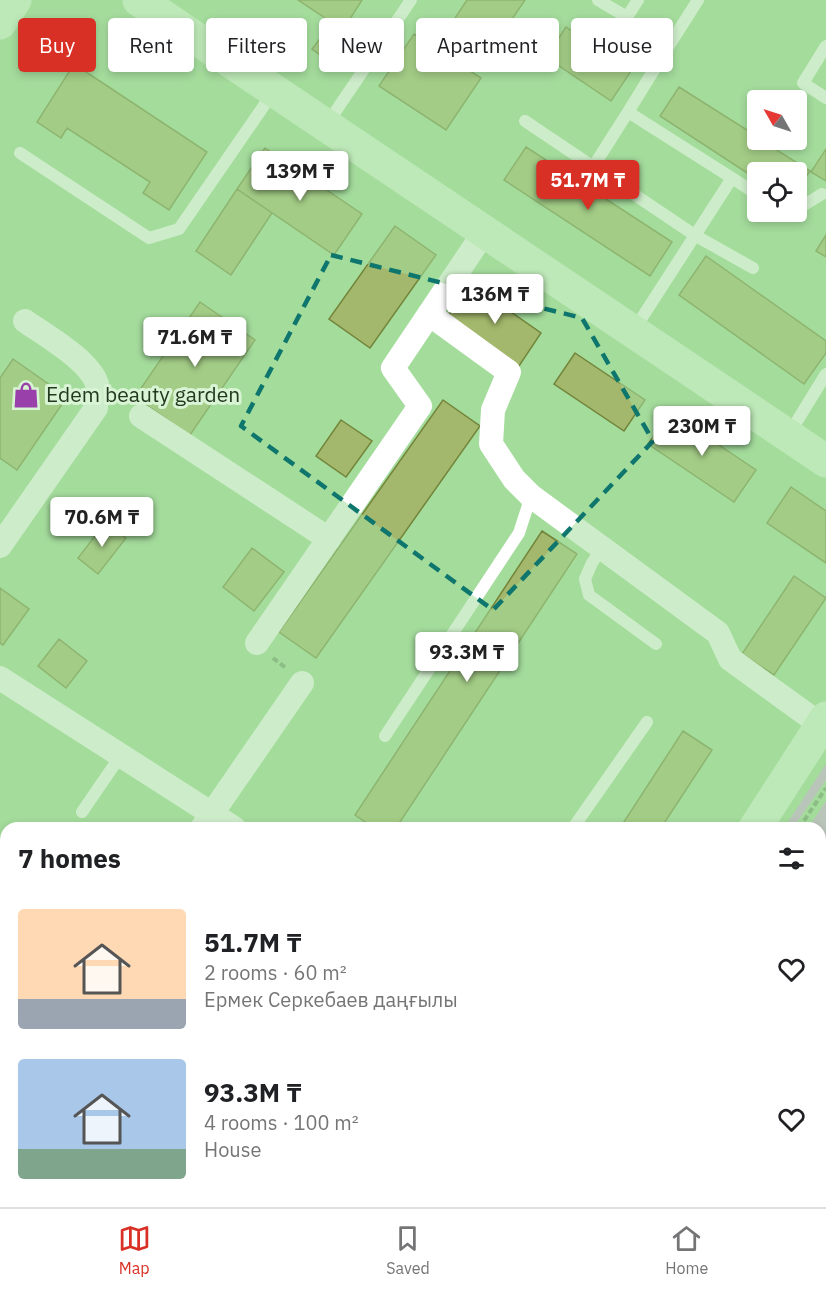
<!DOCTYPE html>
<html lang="en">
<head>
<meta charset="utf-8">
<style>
  :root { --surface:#fff; --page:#f6f6f6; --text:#202124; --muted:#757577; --line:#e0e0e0; --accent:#d93025 }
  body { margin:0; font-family:"IBM Plex Sans",sans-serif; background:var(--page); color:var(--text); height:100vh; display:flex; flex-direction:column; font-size:22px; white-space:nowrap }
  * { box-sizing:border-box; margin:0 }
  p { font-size:20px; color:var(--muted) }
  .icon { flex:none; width:33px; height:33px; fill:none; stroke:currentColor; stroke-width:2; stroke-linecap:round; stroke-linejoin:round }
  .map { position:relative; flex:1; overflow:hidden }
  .sheet { position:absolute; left:0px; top:822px; width:826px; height:386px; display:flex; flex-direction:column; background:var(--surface); border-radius:18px 18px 0 0; box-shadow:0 3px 9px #0003 }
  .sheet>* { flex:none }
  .banner { position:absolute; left:18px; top:18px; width:790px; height:54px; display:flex; gap:12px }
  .needle { width:39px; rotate:309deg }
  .fabs { position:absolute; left:747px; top:90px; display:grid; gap:12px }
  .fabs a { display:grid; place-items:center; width:60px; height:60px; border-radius:6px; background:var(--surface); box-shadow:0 3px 9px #0003; font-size:30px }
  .price { position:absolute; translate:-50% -51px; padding:0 14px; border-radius:6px; background:#fff; color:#222; font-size:20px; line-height:39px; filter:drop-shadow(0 2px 3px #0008) }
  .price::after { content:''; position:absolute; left:50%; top:36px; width:18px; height:14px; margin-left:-9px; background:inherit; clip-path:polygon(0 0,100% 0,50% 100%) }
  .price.on { background:var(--accent); color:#fff }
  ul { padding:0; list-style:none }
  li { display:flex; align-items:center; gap:18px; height:150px; padding:0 18px }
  li span { display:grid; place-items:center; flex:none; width:168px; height:120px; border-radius:6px; color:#555 }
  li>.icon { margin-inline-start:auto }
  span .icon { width:72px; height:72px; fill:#fffc; stroke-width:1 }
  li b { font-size:26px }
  h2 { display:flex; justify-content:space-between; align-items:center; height:72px; padding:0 18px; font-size:26px }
  .chip { padding:0 21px; border-radius:6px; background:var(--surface); box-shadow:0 3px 9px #0003; font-size:21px; line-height:54px }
  .chip.on { background:var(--accent); color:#fff }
  .tab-bar { display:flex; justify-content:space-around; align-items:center; height:84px; border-top:2px solid var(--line); background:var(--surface); font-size:16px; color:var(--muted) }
  .tab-bar a { display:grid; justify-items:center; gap:3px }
  .tab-bar .on { color:var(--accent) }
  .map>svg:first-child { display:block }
</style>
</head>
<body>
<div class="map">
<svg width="826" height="1207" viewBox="0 0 826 1207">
  <rect width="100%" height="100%" fill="#a4dc9c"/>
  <path fill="#d4a8dc" d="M826 764V780L793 828H784Z
    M826 801V898L821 907 820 828H808Z
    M1 1101 6 1104V1202H28L25 1207H0Z
    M98 1202H151L159 1207H94Z
    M297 1202H351L347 1207H305Z
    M559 1202H629L625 1207H556Z"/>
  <path fill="#a3b86c" stroke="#72853a" stroke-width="1.5" d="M298 0H362L343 30Z
    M467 0H525L495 44 455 18Z
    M566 27 631 71 611 101 546 57Z
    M325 32 342 45 330 62 312 49Z
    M414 34 481 78 446 130 379 86Z
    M74 64 207 152 169 210 143 193 150 182 67 128 61 138 37 122Z
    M679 87 758 137V140H761L810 171 796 191V172H758V180L660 116Z
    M526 147 672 242 650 276 504 180Z
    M265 148 362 214 334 255 237 189Z
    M826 149V181L811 172Z
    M237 189 272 213 231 275 196 251Z
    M395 226 436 255 370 348 329 319Z
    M826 235V257L816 251Z
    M706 256 826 341V353L804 384 679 295Z
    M471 284 541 333 519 366 448 316Z
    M200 302 255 340 190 435 135 397Z
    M575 353 645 400 624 431 554 384Z
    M13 359 67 397 17 470 0 458V378Z
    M443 400 480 426 316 658 279 632Z
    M670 412 756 470 734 502 648 444Z
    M341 420 372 441 346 477 316 456Z
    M791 487 826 511V563L767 523Z
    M105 523 126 538 98 574 78 558Z
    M542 531 577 554 396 828H374L355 815Z
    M252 548 284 572 254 611 223 587Z
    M794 576 826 598 774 675 742 654Z
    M0 588 29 609 3 645 0 643Z
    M59 639 87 661 66 688 38 666Z
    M683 731 712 750 661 828H620Z
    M826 901V976L820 985V909Z
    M45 1202H83L81 1204 86 1207H42Z
    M358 1202H402L398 1207H354Z
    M634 1202H681L677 1207H630Z"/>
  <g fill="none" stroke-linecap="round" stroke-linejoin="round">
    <path stroke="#6d9767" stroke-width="4" stroke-dasharray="6 3" stroke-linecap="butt" d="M273 658 286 668
      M799 828 826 788
      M820 891 826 882
      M309 1207 313 1202
      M545 1207 549 1202
      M613 1207 617 1202"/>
    <path stroke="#fff" stroke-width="12" d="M598 0 627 17
      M638 0 627 17 631 29 649 45 670 44 698 0
      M670 44 628 112 732 178
      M826 46 803 83 826 98
      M525 121 696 236 753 268
      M327 124 411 0
      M20 153 149 238 179 229 274 91
      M593 167 628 112
      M796 210 822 194
      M783 212 789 215 795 212
      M634 330 732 178 758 195
      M789 434 826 374
      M602 548 592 563 585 579 589 595 656 644
      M385 736 519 533 531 496
      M82 812 121 755
      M573 828 647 722
      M820 1094 826 1087"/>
    <path stroke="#fff" stroke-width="24" d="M429 314 509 372 493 410 491 444 514 479 531 496 718 633 730 659 821 725
      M141 416 329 539
      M0 546 96 408C96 401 99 390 97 384 89 360 45 335 25 321
      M257 643 420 406 393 368 485 231
      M0 678 234 828
      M202 828 302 683
      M0 1025 6 1029
      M256 1202 264 1207
      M791 1202 800 1207"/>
    <path stroke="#dcf6d8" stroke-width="33" d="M139 0 826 461
      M0 23 15 0
      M755 828 826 718
      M507 1207 511 1202"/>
  </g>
  <path d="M0 0H826V1207H0ZM331 255 582 318 653 441 493 610 241 426Z" fill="#a4dc9c" fill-opacity=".55" fill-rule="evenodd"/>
  <path fill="none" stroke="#0f766e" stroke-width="4.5" stroke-dasharray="12 8" stroke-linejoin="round" d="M331 255 582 318 653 441 493 610 241 426Z"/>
  <defs>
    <g id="shop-bare" transform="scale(2.07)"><path d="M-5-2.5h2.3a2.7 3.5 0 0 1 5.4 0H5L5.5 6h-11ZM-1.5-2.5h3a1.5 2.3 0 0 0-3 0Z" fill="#9a40aa" stroke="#d8f4d4" stroke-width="2.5" paint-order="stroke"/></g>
  </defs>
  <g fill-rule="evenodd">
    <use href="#shop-bare" x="26" y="395"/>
  </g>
  <g text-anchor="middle" stroke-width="6" stroke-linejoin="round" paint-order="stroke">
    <g font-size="21" fill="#22381f" stroke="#d8f4d4" text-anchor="start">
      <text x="46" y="402">Edem beauty garden</text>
    </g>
  </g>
</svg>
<div class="fabs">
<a><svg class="needle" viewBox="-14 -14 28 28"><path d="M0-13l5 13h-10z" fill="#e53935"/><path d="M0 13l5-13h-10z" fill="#757577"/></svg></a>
<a><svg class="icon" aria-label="locate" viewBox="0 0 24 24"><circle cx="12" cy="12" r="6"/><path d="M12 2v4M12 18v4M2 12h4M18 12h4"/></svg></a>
</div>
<b class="price" style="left:300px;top:202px">139M ₸</b>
<b class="price on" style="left:588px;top:211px">51.7M ₸</b>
<b class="price" style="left:495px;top:325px">136M ₸</b>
<b class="price" style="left:195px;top:368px">71.6M ₸</b>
<b class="price" style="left:702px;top:457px">230M ₸</b>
<b class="price" style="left:102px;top:548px">70.6M ₸</b>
<b class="price" style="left:467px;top:683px">93.3M ₸</b>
<div class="banner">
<a class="chip on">Buy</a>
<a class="chip">Rent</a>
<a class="chip">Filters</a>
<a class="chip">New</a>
<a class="chip">Apartment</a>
<a class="chip">House</a>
</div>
<section class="sheet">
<h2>7 homes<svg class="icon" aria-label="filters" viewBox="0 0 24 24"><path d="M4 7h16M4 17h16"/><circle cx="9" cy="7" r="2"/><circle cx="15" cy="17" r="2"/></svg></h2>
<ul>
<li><span style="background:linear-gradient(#ffd9b3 75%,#9aa5b1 0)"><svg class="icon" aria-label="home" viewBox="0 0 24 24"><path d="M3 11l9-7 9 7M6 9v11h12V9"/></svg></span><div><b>51.7M ₸</b><p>2 rooms · 60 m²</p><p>Ермек Серкебаев даңғылы</p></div><svg class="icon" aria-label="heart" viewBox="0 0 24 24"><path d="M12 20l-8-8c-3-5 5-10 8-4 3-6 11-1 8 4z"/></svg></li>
<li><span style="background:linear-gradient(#a9c7e8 75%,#7fa58c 0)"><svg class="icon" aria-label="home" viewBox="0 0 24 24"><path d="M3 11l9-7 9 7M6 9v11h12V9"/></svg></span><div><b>93.3M ₸</b><p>4 rooms · 100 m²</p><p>House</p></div><svg class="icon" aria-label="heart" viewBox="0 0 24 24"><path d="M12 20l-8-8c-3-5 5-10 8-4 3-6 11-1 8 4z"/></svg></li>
</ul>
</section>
</div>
<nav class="tab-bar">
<a class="on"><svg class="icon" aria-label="map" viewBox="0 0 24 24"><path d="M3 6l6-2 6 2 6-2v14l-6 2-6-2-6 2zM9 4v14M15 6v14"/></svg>Map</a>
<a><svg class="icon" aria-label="saved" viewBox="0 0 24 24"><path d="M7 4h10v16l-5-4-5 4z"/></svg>Saved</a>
<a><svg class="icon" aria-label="home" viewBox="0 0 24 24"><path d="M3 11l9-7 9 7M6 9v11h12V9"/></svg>Home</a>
</nav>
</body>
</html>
